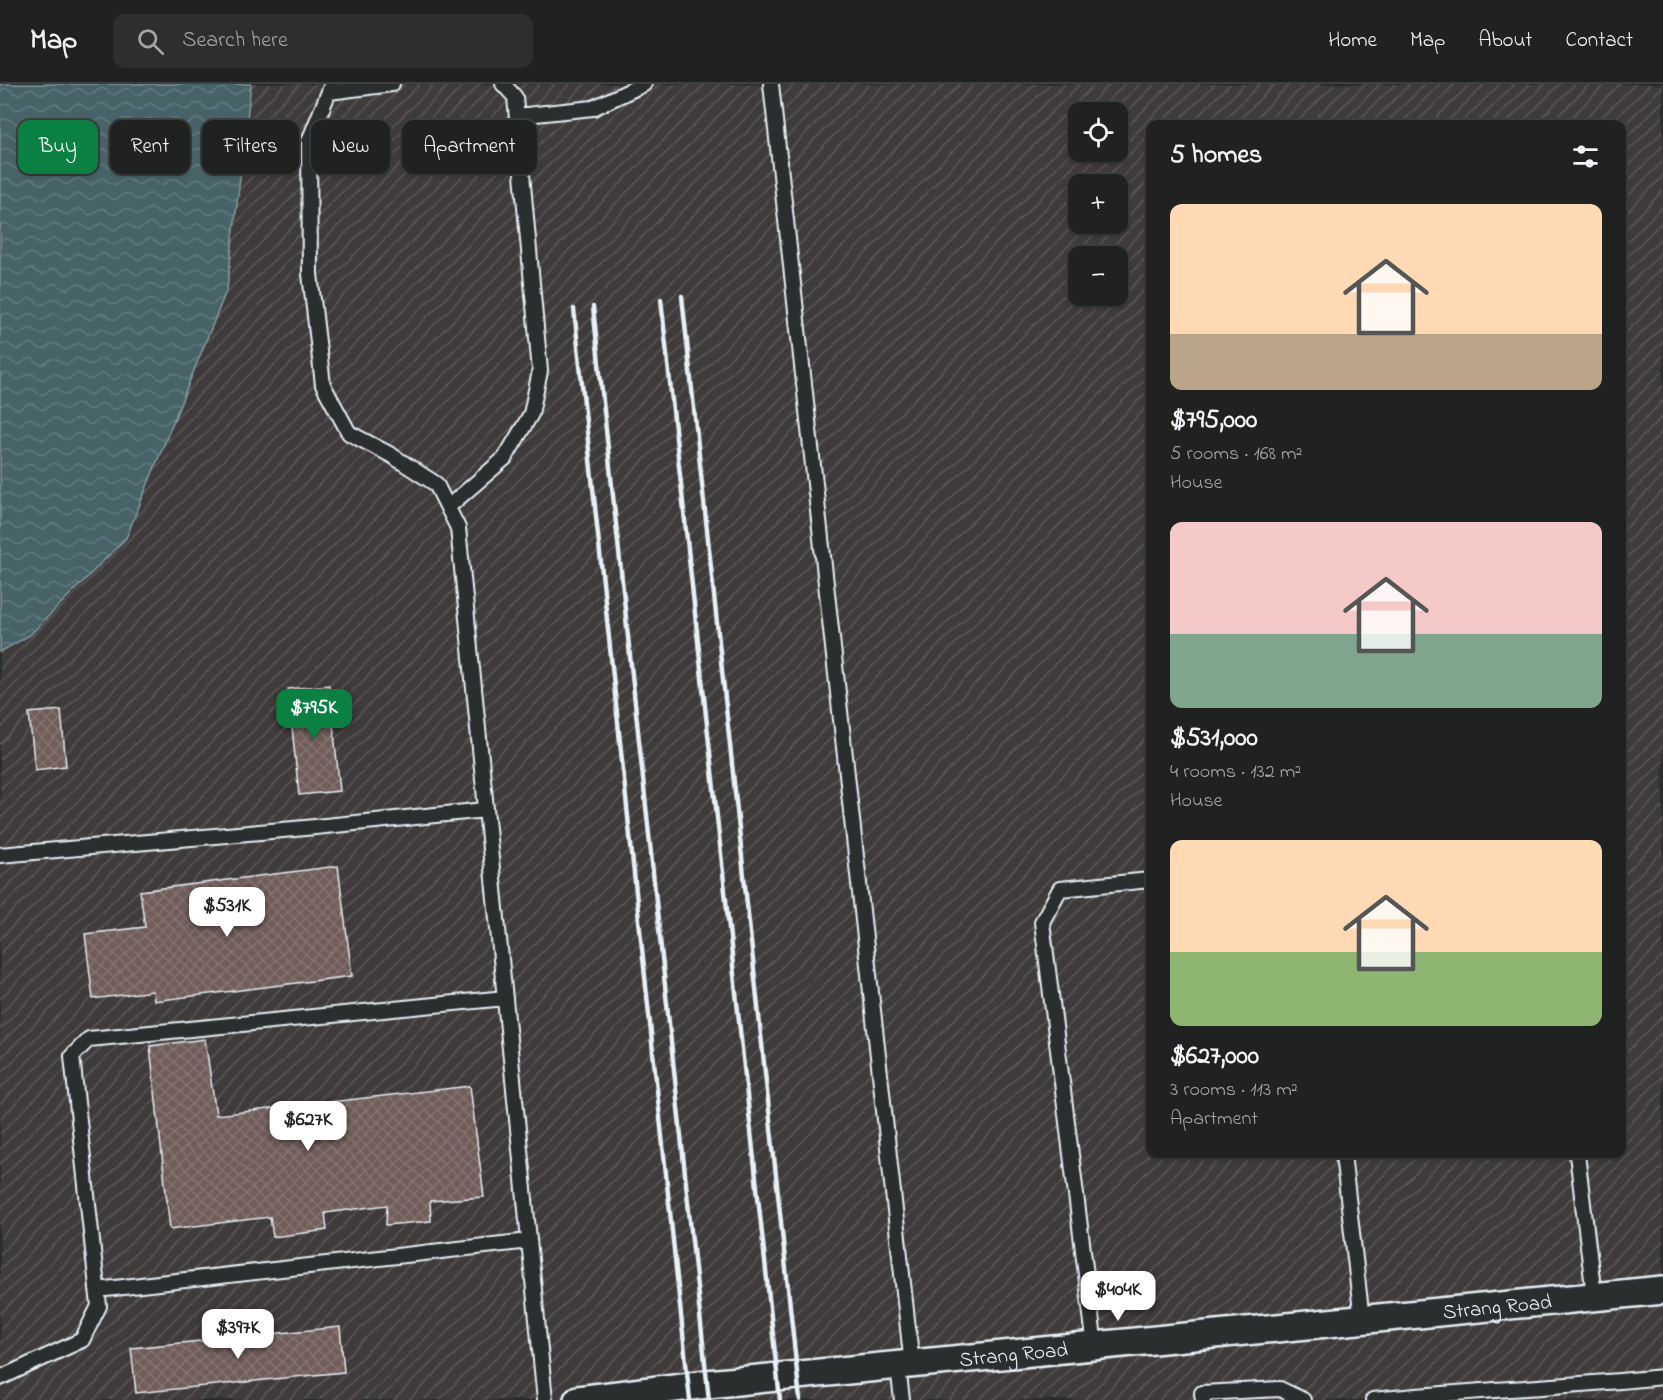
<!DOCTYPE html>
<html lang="en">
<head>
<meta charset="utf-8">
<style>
  :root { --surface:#202222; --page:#2d2f2f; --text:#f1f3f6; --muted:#a2a4a5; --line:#3d3f40; --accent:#0b8043 }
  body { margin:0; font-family:"Indie Flower",sans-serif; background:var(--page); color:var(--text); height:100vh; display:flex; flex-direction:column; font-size:22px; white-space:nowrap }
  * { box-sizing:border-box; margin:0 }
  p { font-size:20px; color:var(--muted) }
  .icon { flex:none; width:33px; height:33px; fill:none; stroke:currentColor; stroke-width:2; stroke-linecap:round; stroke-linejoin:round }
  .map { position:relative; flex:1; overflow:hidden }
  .side { position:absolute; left:1146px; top:36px; width:480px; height:1038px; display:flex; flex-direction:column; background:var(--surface); border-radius:12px; box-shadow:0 2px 4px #0004,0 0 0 2px var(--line) }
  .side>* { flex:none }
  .top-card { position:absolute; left:18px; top:36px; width:570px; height:54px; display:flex; gap:12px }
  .buttons { position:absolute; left:1068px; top:18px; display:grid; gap:12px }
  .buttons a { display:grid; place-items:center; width:60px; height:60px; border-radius:12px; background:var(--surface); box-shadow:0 2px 4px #0004,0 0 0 2px var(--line); font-size:30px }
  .price { position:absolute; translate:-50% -51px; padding:0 14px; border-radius:12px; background:#fff; color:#222; font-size:20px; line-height:39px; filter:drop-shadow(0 2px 3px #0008) }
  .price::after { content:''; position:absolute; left:50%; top:36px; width:18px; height:14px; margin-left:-9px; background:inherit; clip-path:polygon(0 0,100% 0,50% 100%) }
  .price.on { background:var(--accent); color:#fff }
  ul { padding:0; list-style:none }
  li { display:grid; align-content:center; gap:12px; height:318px; padding:0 24px }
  li span { display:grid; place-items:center; height:186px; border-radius:12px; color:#555 }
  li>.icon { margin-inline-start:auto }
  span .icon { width:108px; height:108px; fill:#fffc; stroke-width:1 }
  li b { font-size:26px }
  h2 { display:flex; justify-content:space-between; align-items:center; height:72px; padding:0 24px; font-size:26px }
  .pill { padding:0 21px; border-radius:12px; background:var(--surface); box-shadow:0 2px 4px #0004,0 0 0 2px var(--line); font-size:21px; line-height:54px }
  .pill.on { background:var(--accent); color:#fff }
  header { display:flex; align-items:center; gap:36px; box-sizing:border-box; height:84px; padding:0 30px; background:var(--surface); border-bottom:2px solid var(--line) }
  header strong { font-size:28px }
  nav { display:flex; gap:33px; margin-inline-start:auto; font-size:21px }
  .search { width:420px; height:54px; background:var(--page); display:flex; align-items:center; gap:15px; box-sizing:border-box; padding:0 21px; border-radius:12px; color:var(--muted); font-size:22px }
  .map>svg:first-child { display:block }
</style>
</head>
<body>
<header>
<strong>Map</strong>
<div class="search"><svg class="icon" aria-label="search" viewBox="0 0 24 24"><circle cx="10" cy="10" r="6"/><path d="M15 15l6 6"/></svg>Search here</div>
<nav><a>Home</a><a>Map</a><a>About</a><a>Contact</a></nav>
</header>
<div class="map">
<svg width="1663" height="1316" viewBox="0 0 1663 1316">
  <defs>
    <pattern id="industrial-furrows" width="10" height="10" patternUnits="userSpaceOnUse" patternTransform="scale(1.5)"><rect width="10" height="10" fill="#3f3b3b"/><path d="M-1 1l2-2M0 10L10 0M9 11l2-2" fill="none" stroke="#5b5858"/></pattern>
    <pattern id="water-waves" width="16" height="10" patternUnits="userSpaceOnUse" patternTransform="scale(1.5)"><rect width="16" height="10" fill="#466467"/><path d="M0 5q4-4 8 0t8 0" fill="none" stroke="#617b7e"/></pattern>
    <pattern id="building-cross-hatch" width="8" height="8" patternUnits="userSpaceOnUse" patternTransform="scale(1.5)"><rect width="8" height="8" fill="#6f5c58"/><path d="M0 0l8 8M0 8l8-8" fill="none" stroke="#847471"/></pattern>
  </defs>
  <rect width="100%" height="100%" fill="#2a2d2e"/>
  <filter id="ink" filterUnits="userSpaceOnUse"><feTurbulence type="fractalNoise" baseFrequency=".0167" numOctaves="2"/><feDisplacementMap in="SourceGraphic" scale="12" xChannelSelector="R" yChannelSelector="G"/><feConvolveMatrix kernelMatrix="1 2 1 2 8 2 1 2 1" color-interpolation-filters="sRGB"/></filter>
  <g filter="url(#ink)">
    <path fill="url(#industrial-furrows)" fill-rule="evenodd" d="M0 0H1663V1316H0ZM1078 28H1118V68H1078ZM1150 40H1622V1070H1150ZM1078 100H1118V140H1078ZM1078 172H1118V212H1078Z"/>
    <path fill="url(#water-waves)" stroke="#879ca1" stroke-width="1.5" d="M0 0H251L227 205 126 454 30 551 0 568Z"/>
    <path fill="url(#building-cross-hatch)" stroke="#e8f1f8" stroke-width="1.5" d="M329 601 340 707 299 711 288 605Z
      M61 626 66 682 35 686 29 629Z
      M338 782 352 892 154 917 153 907 93 915 85 850 145 843 140 807Z
      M205 955 216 1031 470 1002 484 1113 430 1117 431 1137 386 1141 387 1121 325 1129 327 1146 273 1153 270 1133 170 1145 150 962Z
      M340 1243 344 1288 136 1309 131 1264Z"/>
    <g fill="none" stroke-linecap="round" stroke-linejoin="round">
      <g stroke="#e8f1f8" stroke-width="18">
        <path id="lane" d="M332 0 309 57 310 190 323 301 349 349 391 371 436 400 458 444 545 1316
          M771 0 912 1281
          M329 8 392 0
          M517 32 593 24 644 0
          M448 423 505 374 531 330 540 287 515 13 503 0
          M0 771 305 744 486 726
          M1343 1070 1362 1236
          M1577 1070 1594 1212
          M97 1206 529 1157
          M1095 1263 1042 838 1060 805 1150 796
          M898 1283 902 1316
          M0 1294 82 1256 99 1222 72 972 89 955 505 914
          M1203 1316 1202 1309 1280 1305 1303 1316
          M1373 1316C1469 1306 1566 1303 1663 1293"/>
      </g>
      <g stroke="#e8f1f8" stroke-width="32">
        <g id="street">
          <path id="s1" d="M578 1316 707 1300 1663 1206"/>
        </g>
      </g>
      <use href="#lane" stroke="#2a2d2e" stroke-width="14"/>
      <use href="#street" stroke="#2a2d2e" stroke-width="27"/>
      <path stroke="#e8f1f8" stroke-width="4.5" d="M682 212 800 1316
        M661 215 780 1316
        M593 223 709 1316
        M574 225 690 1316"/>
    </g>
  </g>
  <g text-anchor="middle" stroke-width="6" stroke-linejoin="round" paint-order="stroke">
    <g font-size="21" fill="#e8f1f8" stroke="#2a2d2e">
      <text dy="7" stroke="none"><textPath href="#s1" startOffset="924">Strang Road</textPath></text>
      <text dy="7" stroke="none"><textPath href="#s1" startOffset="438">Strang Road</textPath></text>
    </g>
  </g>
</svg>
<div class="buttons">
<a><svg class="icon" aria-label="locate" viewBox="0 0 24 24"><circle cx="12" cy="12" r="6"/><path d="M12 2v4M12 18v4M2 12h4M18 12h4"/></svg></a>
<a>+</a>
<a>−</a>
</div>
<b class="price on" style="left:314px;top:656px">$795K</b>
<b class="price" style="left:227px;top:854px">$531K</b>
<b class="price" style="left:308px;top:1068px">$627K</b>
<b class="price" style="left:1118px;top:1238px">$404K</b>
<b class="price" style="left:238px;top:1276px">$397K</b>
<div class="top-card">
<a class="pill on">Buy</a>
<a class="pill">Rent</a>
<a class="pill">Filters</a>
<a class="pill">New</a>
<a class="pill">Apartment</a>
</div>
<section class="side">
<h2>5 homes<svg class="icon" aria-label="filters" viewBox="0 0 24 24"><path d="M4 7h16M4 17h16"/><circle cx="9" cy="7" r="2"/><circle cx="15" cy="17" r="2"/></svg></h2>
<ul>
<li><span style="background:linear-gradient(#ffd9b3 70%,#b9a48a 0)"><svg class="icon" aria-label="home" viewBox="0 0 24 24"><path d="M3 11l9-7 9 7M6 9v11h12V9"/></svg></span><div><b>$795,000</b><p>5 rooms · 168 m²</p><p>House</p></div></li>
<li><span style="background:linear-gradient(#f6c9c9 60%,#7fa58c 0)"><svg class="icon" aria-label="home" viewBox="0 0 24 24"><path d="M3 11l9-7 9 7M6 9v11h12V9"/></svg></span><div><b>$531,000</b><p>4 rooms · 132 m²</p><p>House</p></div></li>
<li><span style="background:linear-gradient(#ffd9b3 60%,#8fb573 0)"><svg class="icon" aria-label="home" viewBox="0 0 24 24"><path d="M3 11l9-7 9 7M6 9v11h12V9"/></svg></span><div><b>$627,000</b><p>3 rooms · 113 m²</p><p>Apartment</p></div></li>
</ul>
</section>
</div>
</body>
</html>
